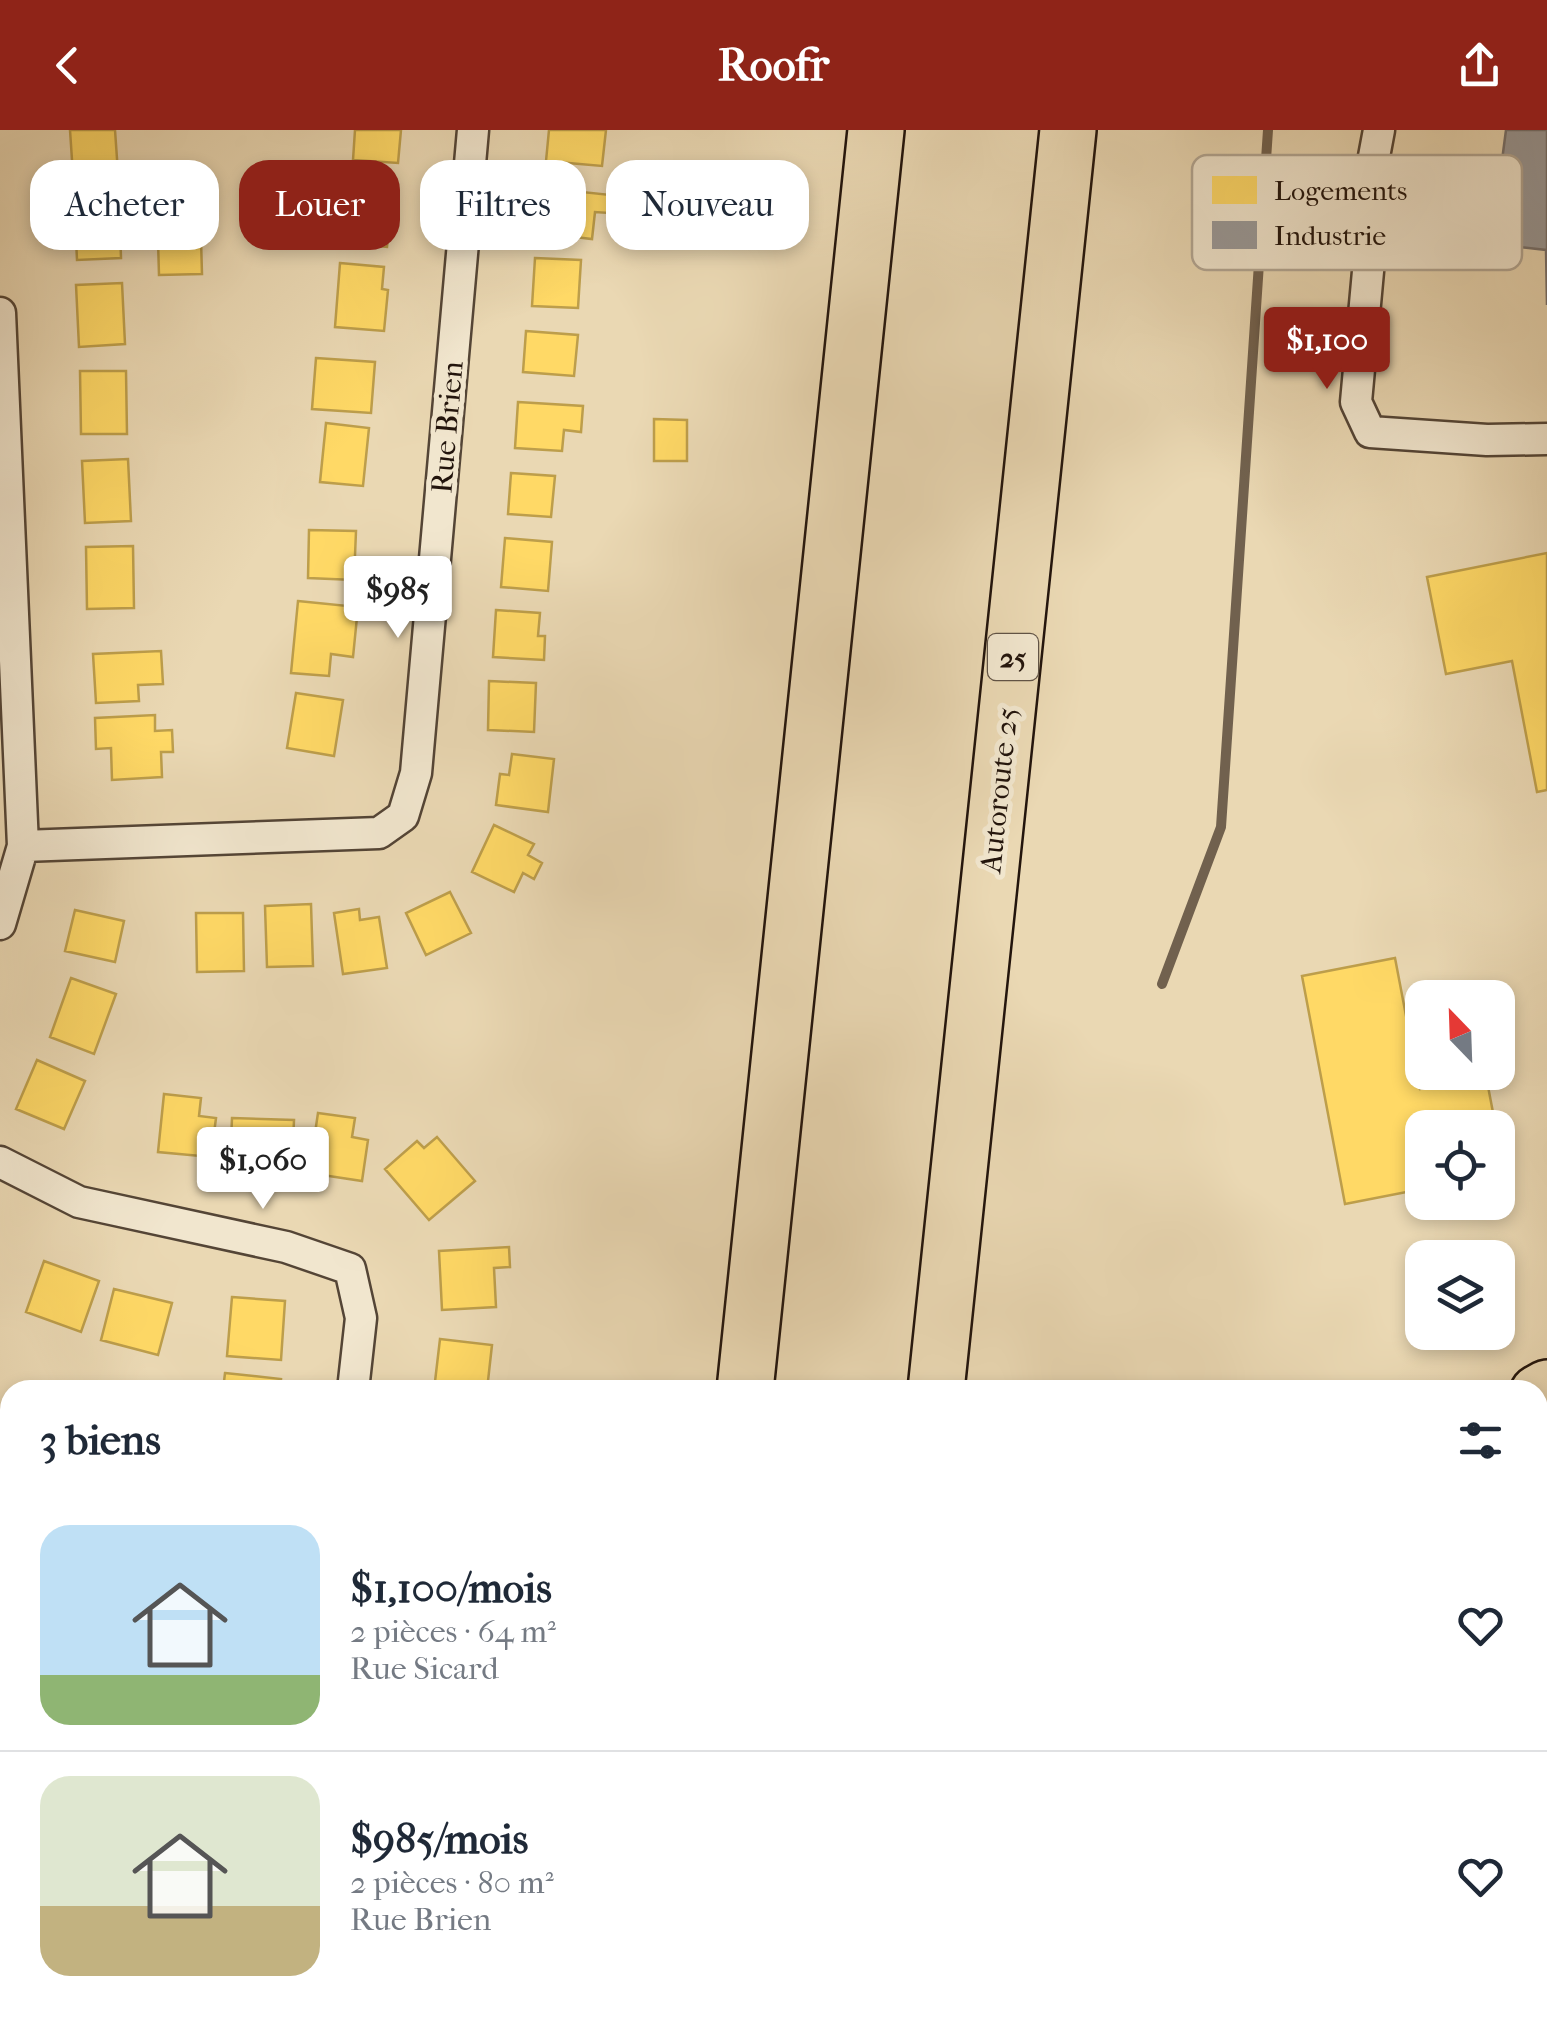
<!DOCTYPE html>
<html lang="fr">
<head>
<meta charset="utf-8">
<style>
  :root { --surface:#fff; --page:#f2f2f3; --text:#1f2937; --muted:#747a83; --line:#e0e1e3; --accent:#8f2418 }
  body { margin:0; font-family:"IM FELL French Canon",serif; background:var(--page); color:var(--text); height:100vh; display:flex; flex-direction:column; font-size:38px; white-space:nowrap }
  * { box-sizing:border-box; margin:0 }
  p { font-size:32px; color:var(--muted) }
  .icon { flex:none; width:55px; height:55px; fill:none; stroke:currentColor; stroke-width:2; stroke-linecap:round; stroke-linejoin:round }
  .map { position:relative; flex:1; overflow:hidden }
  .sheet { position:absolute; left:0px; top:1250px; width:1548px; height:640px; display:flex; flex-direction:column; background:var(--surface); border-radius:30px 30px 0 0; box-shadow:0 5px 15px #0003 }
  .sheet>* { flex:none }
  .top-card { position:absolute; left:30px; top:30px; width:1000px; height:90px; display:flex; gap:20px }
  .needle { width:65px; rotate:337deg }
  .buttons { position:absolute; left:1405px; top:850px; display:grid; gap:20px }
  .buttons a { display:grid; place-items:center; width:110px; height:110px; border-radius:20px; background:var(--surface); box-shadow:0 5px 15px #0003; font-size:50px }
  .price { position:absolute; translate:-50% -85px; padding:0 22px; border-radius:10px; background:#fff; color:#222; font-size:32px; line-height:65px; filter:drop-shadow(0 2px 5px #0008) }
  .price::after { content:''; position:absolute; left:50%; top:60px; width:30px; height:22px; margin-left:-15px; background:inherit; clip-path:polygon(0 0,100% 0,50% 100%) }
  .price.selected { background:var(--accent); color:#fff }
  ul { padding:0; list-style:none }
  li { display:flex; align-items:center; gap:30px; height:250px; padding:0 40px }
  li+li { border-top:2px solid var(--line) }
  li span { display:grid; place-items:center; flex:none; width:280px; height:200px; border-radius:30px; color:#555 }
  li>.icon { margin-inline-start:auto }
  span .icon { width:120px; height:120px; fill:#fffc; stroke-width:1 }
  li b { font-size:42px }
  h2 { display:flex; justify-content:space-between; align-items:center; height:120px; padding:0 40px; font-size:42px }
  .pill { padding:0 35px; border-radius:30px; background:var(--surface); box-shadow:0 5px 15px #0003; font-size:35px; line-height:90px }
  .pill.selected { background:var(--accent); color:#fff }
  header { display:flex; justify-content:space-between; align-items:center; height:130px; padding:0 40px; background:var(--accent); color:#fff; font-size:45px; font-weight:700 }
  .map>svg:first-child { display:block }
</style>
</head>
<body>
<header><svg class="icon" aria-label="back" viewBox="0 0 24 24"><path d="M15 5l-7 7 7 7"/></svg>Roofr<svg class="icon" aria-label="share" viewBox="0 0 24 24"><path d="M12 15V3M7 8l5-5 5 5M5 13v7h14v-7"/></svg></header>
<div class="map">
<svg width="1547" height="1890" viewBox="0 0 1547 1890">
  <rect width="100%" height="100%" fill="#ead8b3"/>
  <filter id="stains"><feTurbulence type="fractalNoise" baseFrequency=".002" numOctaves="4"/><feColorMatrix values="0 0 0 0 .2 0 0 0 0 .09 0 0 0 0 .02 0 0 0 .5 -.17"/></filter>
  <radialGradient id="worn" r=".72"><stop offset=".6" stop-color="#630" stop-opacity="0"/><stop offset="1" stop-color="#630" stop-opacity=".3"/></radialGradient>
  <path fill="#c8b797" stroke="#756652" stroke-width="2.5" d="M99 1880H558L557 1890H98Z"/>
  <path fill="#ffd966" stroke="#bd9e4b" stroke-width="2.5" d="M70 0H115L118 43 73 45Z
    M355 0H401L398 33 353 30Z
    M549 0H606L602 36 546 31Z
    M347 56 393 60 387 117 341 113Z
    M544 58 611 65 609 83 595 82 592 109 540 103Z
    M119 65 121 128 77 130 74 67Z
    M201 109 202 144 159 145 158 110Z
    M535 128 581 130 578 178 532 176Z
    M340 133 384 137 382 159 388 160 384 201 335 197Z
    M122 153 125 214 79 217 76 155Z
    M526 201 578 205 574 246 523 242Z
    M316 228 375 232 371 283 312 279Z
    M80 241H126L127 304H81Z
    M518 272 583 276 581 302 564 300 562 321 515 318Z
    M654 289 687 290V331H654Z
    M326 293 369 298 363 356 320 352Z
    M128 329 131 391 85 393 82 331Z
    M511 343 555 346 551 387 508 384Z
    M309 400 356 401 354 450 308 448Z
    M505 408 552 412 548 461 501 457Z
    M133 416 134 478 87 479 86 417Z
    M1547 423V660L1537 662 1512 531 1446 544 1427 447Z
    M298 471 358 477 353 527 331 524 329 546 291 543Z
    M496 480 540 483 538 506H545L544 530 493 527Z
    M161 521 163 554 138 555 139 571 96 573 93 524Z
    M489 551 536 553 534 602 488 600Z
    M296 563 343 570 334 626 287 618Z
    M155 585V601L172 600 173 622H161L162 647 112 650 111 618 96 619 95 588Z
    M512 624 554 629 548 682 496 675 500 644 509 645Z
    M494 695 534 714 528 725 542 733 534 749 523 743 514 762 472 742Z
    M450 762 471 803 426 825 406 783Z
    M311 774 313 836 267 837 265 776Z
    M359 779 360 790 379 787 387 838 343 844 334 783Z
    M75 780 124 791 115 832 65 821Z
    M196 783H243L244 841 197 842Z
    M1395 828 1420 959 1486 946 1496 998H1422V1059L1345 1074 1302 846Z
    M71 848 116 864 94 924 50 907Z
    M37 930 85 951 64 999 16 979Z
    M164 964 201 968 199 986 216 988 211 1027 158 1022Z
    M318 983 355 988 352 1007 368 1010 362 1051 309 1043Z
    M232 988 294 990 292 1039 230 1036Z
    M437 1007 475 1051 429 1090 385 1039 417 1011 424 1018Z
    M509 1117 510 1137 494 1138 496 1177 442 1180 439 1121Z
    M44 1131 99 1151 81 1202 26 1182Z
    M114 1159 172 1173 158 1225 101 1210Z
    M232 1167 285 1171 281 1230 227 1226Z
    M440 1209 492 1215 487 1260H434Z
    M225 1243 281 1249 280 1260H223Z
    M1538 1375 1547 1377V1457L1538 1455Z
    M10 1395V1453L0 1455V1397Z
    M1538 1539 1547 1542V1621L1538 1619Z
    M10 1593V1646L0 1648V1596Z
    M1538 1708 1547 1710V1790L1538 1788Z
    M0 1733H10V1787H0Z
    M0 1806 10 1807V1867L0 1866Z
    M1538 1861 1547 1864V1890H1376L1378 1880H1538Z
    M0 1882 33 1883V1890H0Z"/>
  <path fill="#999" stroke="#75716f" stroke-width="2.5" d="M1506 0H1547V175L1546 120 1491 114Z"/>
  <g fill="none" stroke-linecap="round" stroke-linejoin="round">
    <path stroke="#71614e" stroke-width="10" d="M1162 854 1221 697 1268 0"/>
    <g stroke="#544536" stroke-width="20">
      <path id="service" d="M1538 1506 1547 1508
        M1292 1890 1295 1880"/>
    </g>
    <g stroke="#544536" stroke-width="35">
      <path id="minor" d="M1379 0 1373 32V87L1356 272 1370 302 1487 310 1547 309
        M0 183 23 716 0 794
        M23 716 379 703 403 686 416 643 473 0
        M0 1032 79 1072 286 1117 350 1139 361 1188 353 1260
        M0 1533 10 1531"/>
    </g>
    <g stroke="#22140c" stroke-width="60">
      <path id="motorway" d="M745 1260 876 0
        M936 1260 1068 0
        M1538 1263 1547 1258
        M678 1890 679 1880
        M872 1890 873 1880
        M1049 1890 1051 1880"/>
    </g>
    <path stroke="#22140c" stroke-width="6" stroke-dasharray="8 5" stroke-linecap="butt" d="M1538 1826 1547 1828
      M1538 1844 1547 1847"/>
    <use href="#service" stroke="#f1e6ce" stroke-width="15"/>
    <use href="#minor" stroke="#f1e6ce" stroke-width="30"/>
    <use href="#motorway" stroke="#ead8b3" stroke-width="55"/>
  </g>
  <g text-anchor="middle" stroke-width="10" stroke-linejoin="round" paint-order="stroke">
    <rect fill="#f1e6ce" stroke="#605346" stroke-width="2.5" x="988" y="504" width="50" height="46" rx="8"/>
    <g font-size="28" font-weight="bold" fill="#22140c">
      <text x="1013" y="537">25</text>
    </g>
    <g font-size="30" fill="#22140c" stroke="#f1e6ce">
      <text transform="translate(447 297) rotate(-85)" y="10">Rue Brien</text>
      <text transform="translate(999 660) rotate(-84)" y="10">Autoroute 25</text>
    </g>
  </g>
  <rect x="1192" y="25" width="330" height="115" rx="15" fill="#f1e6ce" stroke="#b3a794" stroke-width="2.5"/>
  <rect x="1212" y="46" width="45" height="28" fill="#ffd966"/>
  <rect x="1212" y="91" width="45" height="28" fill="#999"/>
  <g font-size="28" fill="#22140c">
    <text x="1274" y="70">Logements</text>
    <text x="1274" y="115">Industrie</text>
  </g>
  <rect width="100%" height="100%" filter="url(#stains)"/>
  <rect width="100%" height="100%" fill="url(#worn)"/>
</svg>
<div class="buttons">
<a><svg class="needle" viewBox="-14 -14 28 28"><path d="M0-13l5 13h-10z" fill="#e53935"/><path d="M0 13l5-13h-10z" fill="#747a83"/></svg></a>
<a><svg class="icon" aria-label="locate" viewBox="0 0 24 24"><circle cx="12" cy="12" r="6"/><path d="M12 2v4M12 18v4M2 12h4M18 12h4"/></svg></a>
<a><svg class="icon" aria-label="layers" viewBox="0 0 24 24"><path d="M12 4l9 5-9 5-9-5zM3 14l9 5 9-5"/></svg></a>
</div>
<b class="price selected" style="left:1327px;top:262px">$1,100</b>
<b class="price" style="left:398px;top:511px">$985</b>
<b class="price" style="left:263px;top:1082px">$1,060</b>
<div class="top-card">
<a class="pill">Acheter</a>
<a class="pill selected">Louer</a>
<a class="pill">Filtres</a>
<a class="pill">Nouveau</a>
</div>
<section class="sheet">
<h2>3 biens<svg class="icon" aria-label="filters" viewBox="0 0 24 24"><path d="M4 7h16M4 17h16"/><circle cx="9" cy="7" r="2"/><circle cx="15" cy="17" r="2"/></svg></h2>
<ul>
<li><span style="background:linear-gradient(#bfe0f5 75%,#8fb573 0)"><svg class="icon" aria-label="home" viewBox="0 0 24 24"><path d="M3 11l9-7 9 7M6 9v11h12V9"/></svg></span><div><b>$1,100/mois</b><p>2 pièces · 64 m²</p><p>Rue Sicard</p></div><svg class="icon" aria-label="heart" viewBox="0 0 24 24"><path d="M12 20l-8-8c-3-5 5-10 8-4 3-6 11-1 8 4z"/></svg></li>
<li><span style="background:linear-gradient(#dfe7d0 65%,#c2b280 0)"><svg class="icon" aria-label="home" viewBox="0 0 24 24"><path d="M3 11l9-7 9 7M6 9v11h12V9"/></svg></span><div><b>$985/mois</b><p>2 pièces · 80 m²</p><p>Rue Brien</p></div><svg class="icon" aria-label="heart" viewBox="0 0 24 24"><path d="M12 20l-8-8c-3-5 5-10 8-4 3-6 11-1 8 4z"/></svg></li>
</ul>
</section>
</div>
</body>
</html>
